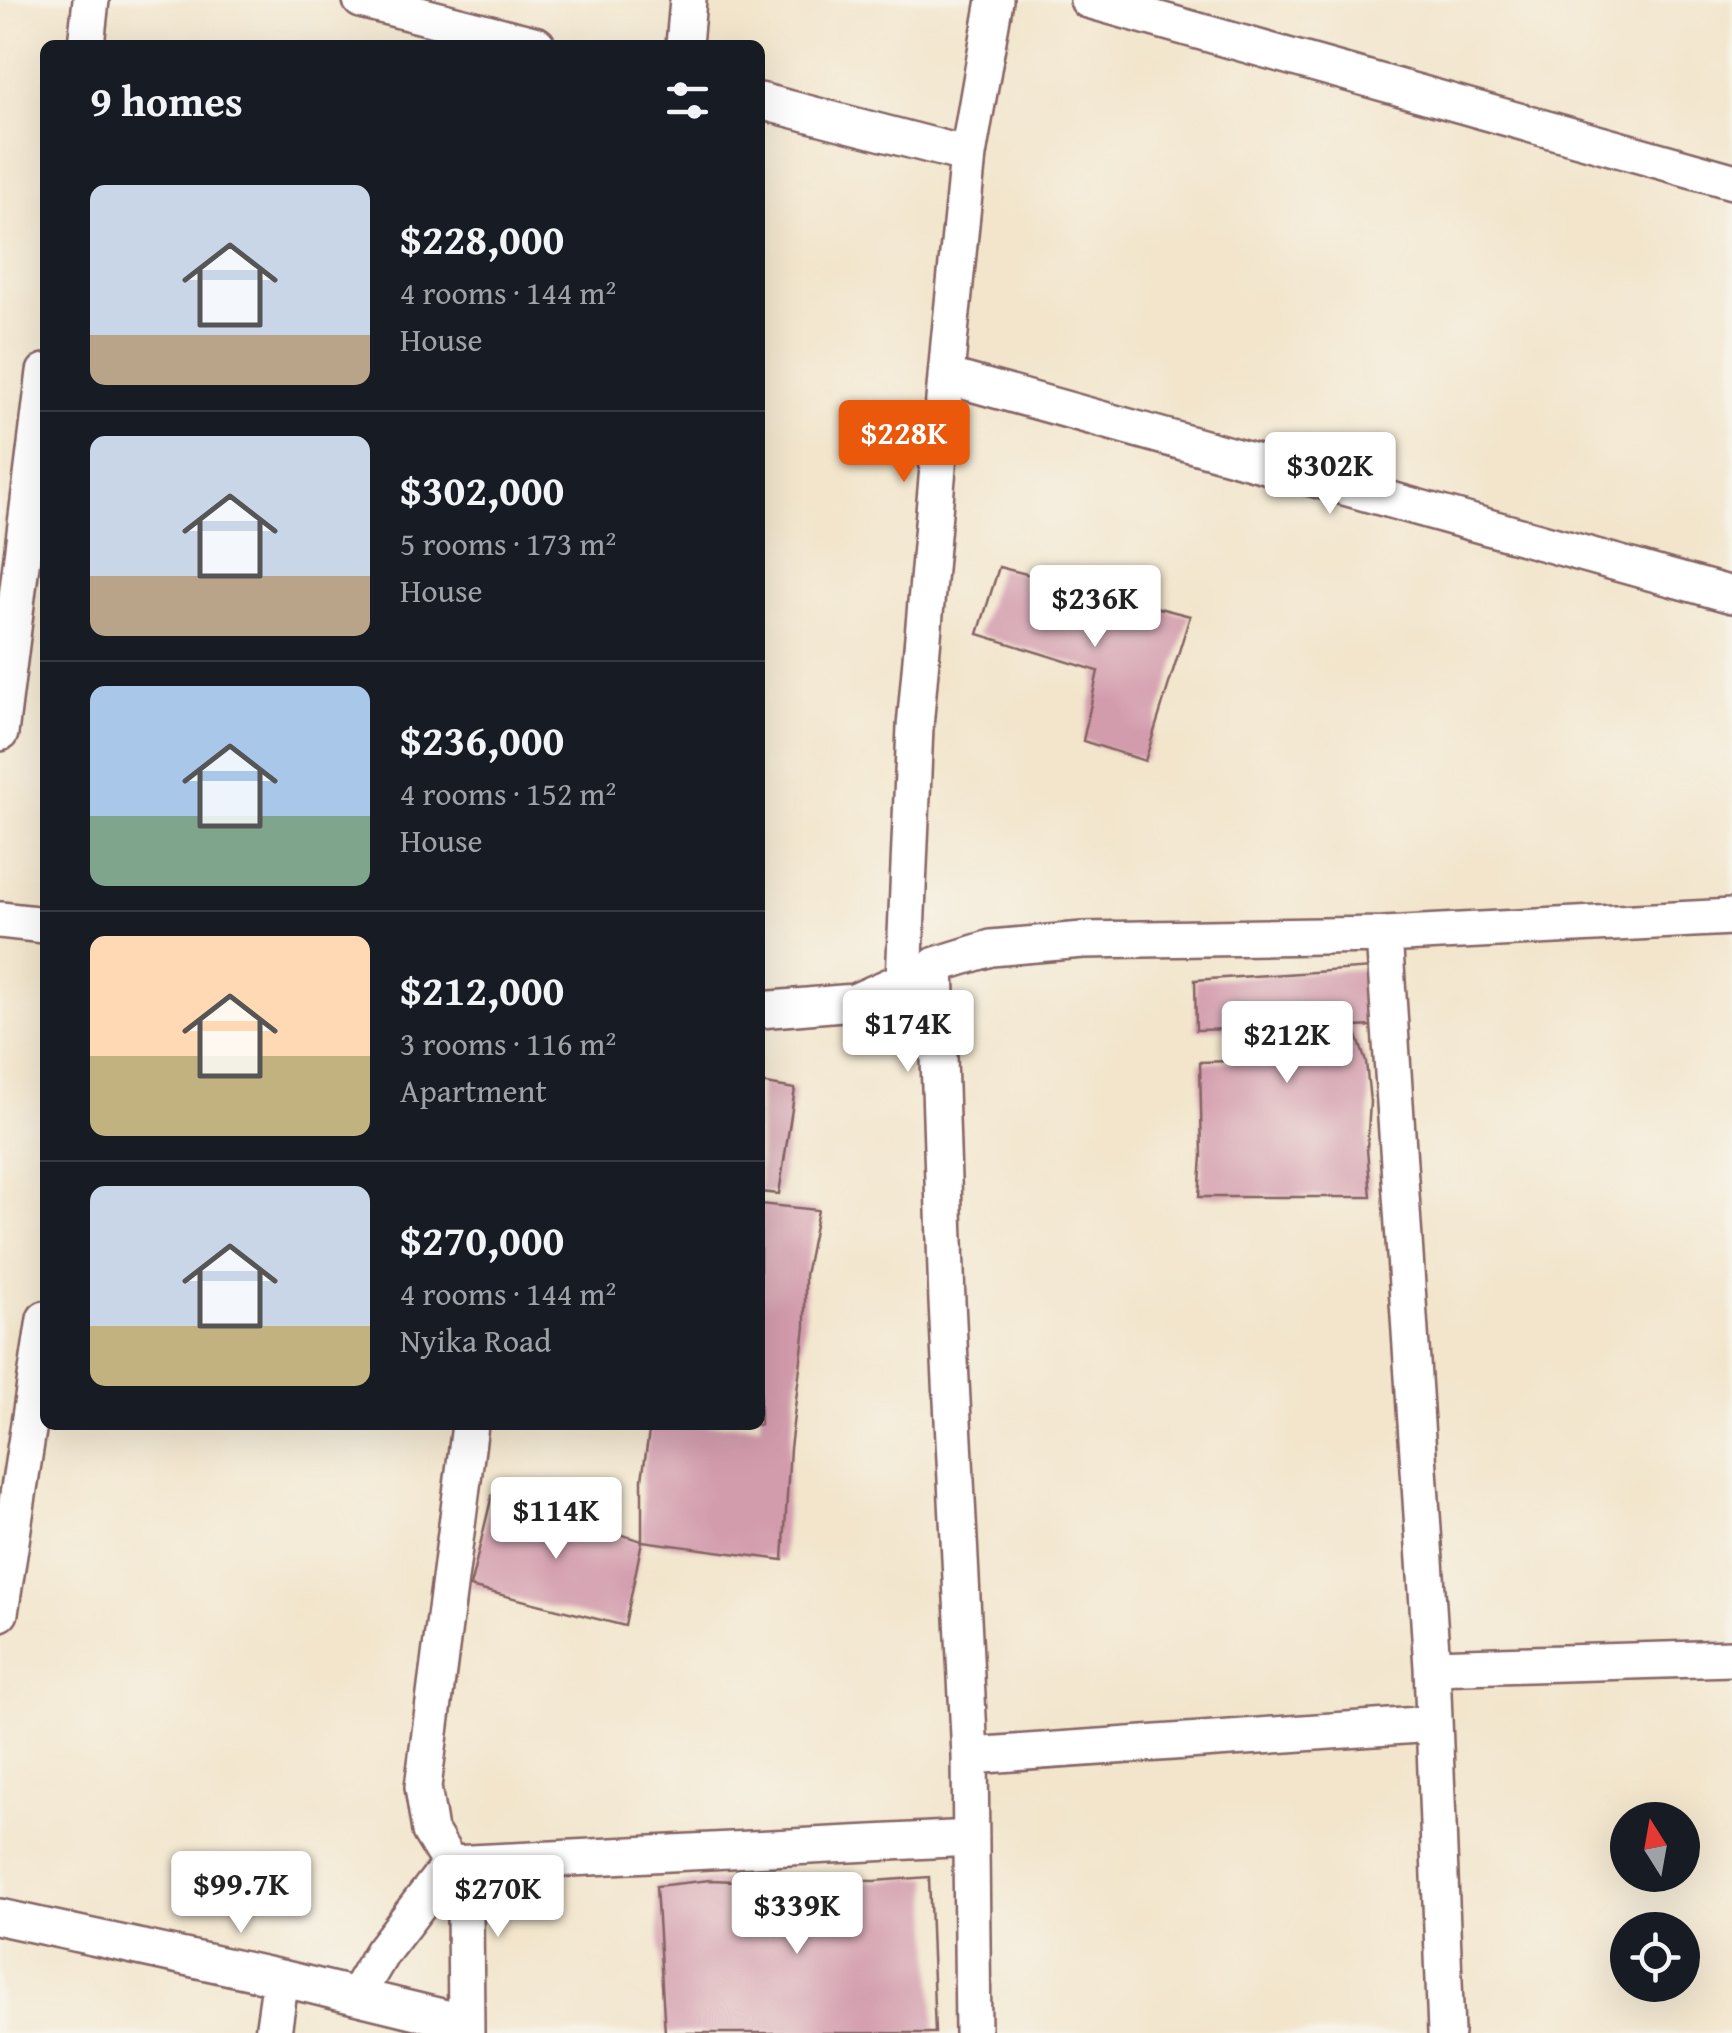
<!DOCTYPE html>
<html lang="en">
<head>
<meta charset="utf-8">
<style>
  :root { --surface:#171b24; --page:#242831; --text:#f1f3f6; --muted:#9ea1a6; --line:#363941; --accent:#ea580c }
  body { margin:0; font-family:"Gentium Book Plus",serif; background:var(--page); color:var(--text); height:100vh; display:flex; flex-direction:column; font-size:38px; white-space:nowrap }
  * { box-sizing:border-box; margin:0 }
  p { font-size:32px; color:var(--muted) }
  .icon { flex:none; width:55px; height:55px; fill:none; stroke:currentColor; stroke-width:2; stroke-linecap:round; stroke-linejoin:round }
  .map { position:relative; flex:1; overflow:hidden }
  .sheet { position:absolute; left:40px; top:40px; width:725px; height:1390px; display:flex; flex-direction:column; background:var(--surface); border-radius:15px; box-shadow:0 10px 40px #0002 }
  .sheet>* { flex:none }
  .needle { width:65px; rotate:349deg }
  .fabs { position:absolute; left:1610px; top:1802px; display:grid; gap:20px }
  .fabs a { display:grid; place-items:center; width:90px; height:90px; border-radius:50%; background:var(--surface); box-shadow:0 10px 40px #0002; font-size:50px }
  .price { position:absolute; translate:-50% -85px; padding:0 22px; border-radius:10px; background:#fff; color:#222; font-size:32px; line-height:65px; filter:drop-shadow(0 2px 5px #0008) }
  .price::after { content:''; position:absolute; left:50%; top:60px; width:30px; height:22px; margin-left:-15px; background:inherit; clip-path:polygon(0 0,100% 0,50% 100%) }
  .price.selected { background:var(--accent); color:#fff }
  ul { padding:0; list-style:none }
  li { display:flex; align-items:center; gap:30px; height:250px; padding:0 50px }
  li+li { border-top:2px solid var(--line) }
  li span { display:grid; place-items:center; flex:none; width:280px; height:200px; border-radius:15px; color:#555 }
  li>.icon { margin-inline-start:auto }
  span .icon { width:120px; height:120px; fill:#fffc; stroke-width:1 }
  li b { font-size:42px }
  h2 { display:flex; justify-content:space-between; align-items:center; height:120px; padding:0 50px; font-size:42px }
  .map>svg:first-child { display:block }
</style>
</head>
<body>
<div class="map">
<svg width="1732" height="2033" viewBox="0 0 1732 2033">
  <rect width="100%" height="100%" fill="#f7f3e8"/>
  <filter id="ink" filterUnits="userSpaceOnUse"><feTurbulence type="fractalNoise" baseFrequency=".01" numOctaves="2"/><feDisplacementMap in="SourceGraphic" scale="20" xChannelSelector="R" yChannelSelector="G"/><feConvolveMatrix kernelMatrix="1 2 1 2 8 2 1 2 1" color-interpolation-filters="sRGB"/></filter>
  <filter id="wash" filterUnits="userSpaceOnUse"><feTurbulence type="fractalNoise" baseFrequency=".0048" numOctaves="4" result="noise"/><feDisplacementMap in="SourceGraphic" scale="40" xChannelSelector="R" yChannelSelector="G"/><feGaussianBlur stdDeviation="2.25" result="paint"/><feColorMatrix in="noise" values="0 0 0 0 0 0 0 0 0 0 0 0 0 0 0 0 0 1.4 0 .05"/><feComposite in="paint" operator="in"/></filter>
  <g filter="url(#wash)">
    <rect width="100%" height="100%" fill="#f2e5cc"/>
    <g id="blocks">
      <path fill="#d39cad" d="M999 567 1190 616 1145 761 1083 741 1098 671 978 634Z
        M1372 968 1374 1026 1354 1027 1366 1062 1370 1102 1367 1149 1371 1197H1199L1202 1156 1200 1062 1231 1061 1233 1029 1196 1030 1195 980Z
        M760 1083 795 1089 779 1194 760 1192Z
        M760 1204 818 1210 805 1275V1327L790 1448 783 1560 642 1541V1479L650 1425H760Z
        M492 1495 642 1541 625 1626 470 1587Z
        M929 1877 935 2033H665L656 1886 710 1880 763 1882 817 1880 874 1881Z"/>
    </g>
  </g>
  <g filter="url(#ink)">
    <use href="#blocks" fill-opacity="0" stroke="#856463" stroke-width="2.5"/>
    <g fill="none" stroke-linecap="round" stroke-linejoin="round">
      <g stroke="#856463" stroke-width="40">
        <path id="street" d="M361 0 537 45
          M1088 0 1732 181
          M86 45 91 0
          M684 45 688 0
          M760 101 968 155
          M946 376 1732 595
          M0 733 45 372
          M0 920 45 925
          M1384 935 1432 1667 1446 2033
          M904 981 915 727 949 343 968 155 995 0
          M760 1010 854 1002 922 972
          M0 1613 45 1319
          M1432 1667 1732 1658
          M970 1756 1433 1724
          M0 1917 281 1978 466 2023
          M356 1996 382 1952 450 1864 971 1838
          M273 2033 281 1978
          M466 2033 465 1904 450 1864 430 1831 423 1787 470 1425
          M973 2033 970 1756 947 1302 936 965 991 948 1083 940 1384 935 1732 917"/>
      </g>
      <use href="#street" stroke="#fff" stroke-width="35"/>
    </g>
  </g>
</svg>
<div class="fabs">
<a><svg class="needle" viewBox="-14 -14 28 28"><path d="M0-13l5 13h-10z" fill="#e53935"/><path d="M0 13l5-13h-10z" fill="#9ea1a6"/></svg></a>
<a><svg class="icon" aria-label="locate" viewBox="0 0 24 24"><circle cx="12" cy="12" r="6"/><path d="M12 2v4M12 18v4M2 12h4M18 12h4"/></svg></a>
</div>
<b class="price selected" style="left:904px;top:485px">$228K</b>
<b class="price" style="left:1330px;top:517px">$302K</b>
<b class="price" style="left:1095px;top:650px">$236K</b>
<b class="price" style="left:908px;top:1075px">$174K</b>
<b class="price" style="left:1287px;top:1086px">$212K</b>
<b class="price" style="left:556px;top:1562px">$114K</b>
<b class="price" style="left:241px;top:1936px">$99.7K</b>
<b class="price" style="left:498px;top:1940px">$270K</b>
<b class="price" style="left:797px;top:1957px">$339K</b>
<section class="sheet">
<h2>9 homes<svg class="icon" aria-label="filters" viewBox="0 0 24 24"><path d="M4 7h16M4 17h16"/><circle cx="9" cy="7" r="2"/><circle cx="15" cy="17" r="2"/></svg></h2>
<ul>
<li><span style="background:linear-gradient(#c9d6e8 75%,#b9a48a 0)"><svg class="icon" aria-label="home" viewBox="0 0 24 24"><path d="M3 11l9-7 9 7M6 9v11h12V9"/></svg></span><div><b>$228,000</b><p>4 rooms · 144 m²</p><p>House</p></div></li>
<li><span style="background:linear-gradient(#c9d6e8 70%,#b9a48a 0)"><svg class="icon" aria-label="home" viewBox="0 0 24 24"><path d="M3 11l9-7 9 7M6 9v11h12V9"/></svg></span><div><b>$302,000</b><p>5 rooms · 173 m²</p><p>House</p></div></li>
<li><span style="background:linear-gradient(#a9c7e8 65%,#7fa58c 0)"><svg class="icon" aria-label="home" viewBox="0 0 24 24"><path d="M3 11l9-7 9 7M6 9v11h12V9"/></svg></span><div><b>$236,000</b><p>4 rooms · 152 m²</p><p>House</p></div></li>
<li><span style="background:linear-gradient(#ffd9b3 60%,#c2b280 0)"><svg class="icon" aria-label="home" viewBox="0 0 24 24"><path d="M3 11l9-7 9 7M6 9v11h12V9"/></svg></span><div><b>$212,000</b><p>3 rooms · 116 m²</p><p>Apartment</p></div></li>
<li><span style="background:linear-gradient(#c9d6e8 70%,#c2b280 0)"><svg class="icon" aria-label="home" viewBox="0 0 24 24"><path d="M3 11l9-7 9 7M6 9v11h12V9"/></svg></span><div><b>$270,000</b><p>4 rooms · 144 m²</p><p>Nyika Road</p></div></li>
</ul>
</section>
</div>
</body>
</html>
